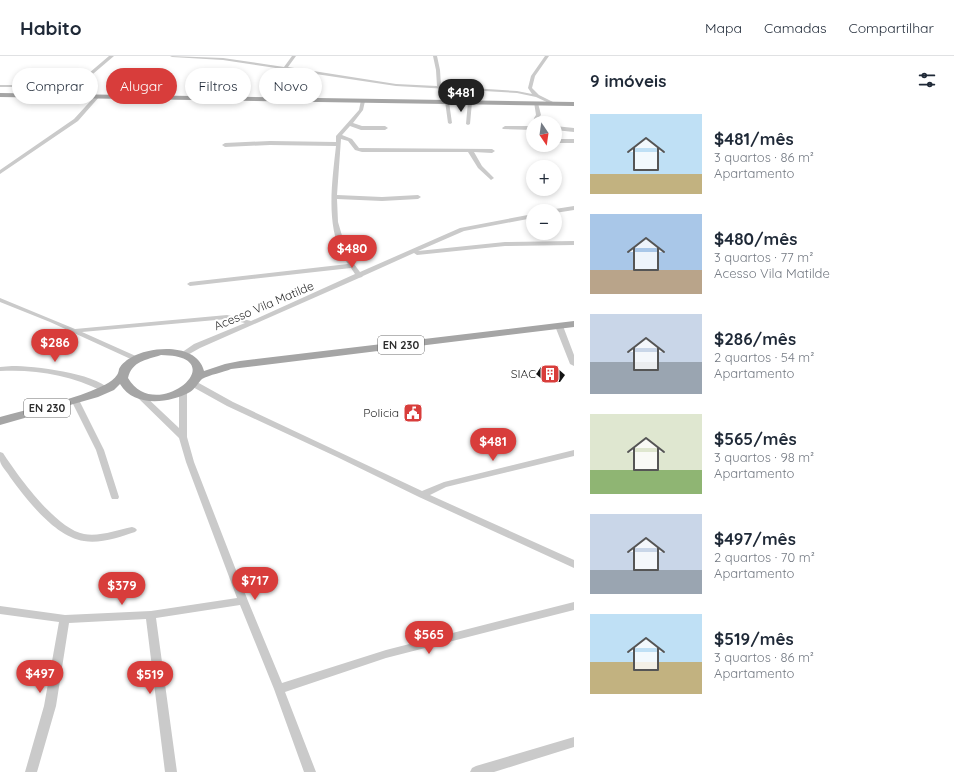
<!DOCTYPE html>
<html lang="pt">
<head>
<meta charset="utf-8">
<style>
  :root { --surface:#fff; --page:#f2f2f3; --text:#1f2937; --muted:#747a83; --line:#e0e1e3; --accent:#d83d3b }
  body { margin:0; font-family:Quicksand,sans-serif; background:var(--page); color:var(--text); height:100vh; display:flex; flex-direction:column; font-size:15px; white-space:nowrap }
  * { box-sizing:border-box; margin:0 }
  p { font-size:13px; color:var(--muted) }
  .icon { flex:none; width:22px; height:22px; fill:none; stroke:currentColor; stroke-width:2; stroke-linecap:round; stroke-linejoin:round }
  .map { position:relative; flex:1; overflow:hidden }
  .panel { display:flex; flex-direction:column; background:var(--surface); width:380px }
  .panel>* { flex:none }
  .banner { position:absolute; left:12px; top:12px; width:380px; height:36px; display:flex; gap:8px }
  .needle { width:26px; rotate:167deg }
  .tools { position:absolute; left:526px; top:60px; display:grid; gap:8px }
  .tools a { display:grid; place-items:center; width:36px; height:36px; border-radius:50%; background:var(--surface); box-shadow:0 2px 6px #0003; font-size:20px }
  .price { position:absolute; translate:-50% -34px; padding:0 9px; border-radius:14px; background:var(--accent); color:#fff; font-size:13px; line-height:26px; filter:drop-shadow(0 1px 2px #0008) }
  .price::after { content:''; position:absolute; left:50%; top:24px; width:12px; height:9px; margin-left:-6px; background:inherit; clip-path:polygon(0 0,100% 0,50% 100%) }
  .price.selected { background:#222; color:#fff }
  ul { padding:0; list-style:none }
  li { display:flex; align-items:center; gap:12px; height:100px; padding:0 16px }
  li span { display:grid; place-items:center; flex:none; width:112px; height:80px; border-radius:0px; color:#555 }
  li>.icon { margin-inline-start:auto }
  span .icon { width:48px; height:48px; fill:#fffc; stroke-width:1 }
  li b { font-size:17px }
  h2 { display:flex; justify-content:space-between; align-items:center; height:48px; padding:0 16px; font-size:17px }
  .tag { padding:0 14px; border-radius:18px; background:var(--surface); box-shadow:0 2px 6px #0003; font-size:14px; line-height:36px }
  .tag.selected { background:var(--accent); color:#fff }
  header { display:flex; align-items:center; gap:24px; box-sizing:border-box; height:56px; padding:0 20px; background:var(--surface); border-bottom:1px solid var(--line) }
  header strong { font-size:19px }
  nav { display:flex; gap:22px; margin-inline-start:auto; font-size:14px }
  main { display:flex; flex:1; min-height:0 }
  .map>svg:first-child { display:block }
</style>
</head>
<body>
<header>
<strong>Habito</strong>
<nav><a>Mapa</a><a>Camadas</a><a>Compartilhar</a></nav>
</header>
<main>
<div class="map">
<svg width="574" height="716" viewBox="0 0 574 716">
  <rect width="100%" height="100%" fill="#fff"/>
  <path fill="#141414" d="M541 311H556L565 319 560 326H545L536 318Z"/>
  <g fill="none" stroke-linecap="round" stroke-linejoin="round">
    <path fill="#cacaca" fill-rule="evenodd" d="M109 0H114L66 41 62 40 72 31H0V29H75Z
      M170 0 223 2 284 11 292 0H296L288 11 396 28 437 30 436 14 433 0H437L440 14 441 30 517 35 532 38 528 32 531 20 545 0H549L535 20 532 32 539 39 557 48 553 49 536 41 517 37 396 30 223 4 172 1Z
      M96 39 100 40 78 65 0 118V114L74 63Z
      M361 44 365 45 363 54 353 67 362 70H385L388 72 385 74H361L350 70 342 79 352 83 359 92 492 93 495 95 492 97 474 96 482 110 494 122 491 124 478 112 468 96H362L355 94 348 85 341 83 337 139 382 141 418 139 421 141 418 143 382 145 337 143 338 166 348 200 360 216 460 172 533 158V162L464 175 418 195 505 186 574 185V189L505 190 417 199 414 197 363 220 362 221 359 222 200 292 184 301H181L180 299 181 297 194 288 245 267 227 263 82 276 138 301 139 303 138 305H135L50 266 0 246V242L75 273 227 259 251 265 355 218 351 212 190 230 187 228 190 226 348 208C324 176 332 127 336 90L270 89 225 91 222 89 225 87 270 85 336 86V80L359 54Z
      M445 45 449 46 452 67 450 68 448 67Z
      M468 45 472 46 470 68 468 69 466 68Z
      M534 46 538 47 541 59 538 62 537 67 533 68 534 62 536 59Z
      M505 70H533V74L503 73 502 72Z
      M555 70 574 72V76L555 74Z
      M555 83H574V87H555Z
      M531 84H533V88L528 86Z
      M574 150V154L555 157V155H552L555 153Z
      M556 268H559L563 270 574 299V310L570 308 555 270Z
      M12 310C34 310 94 317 109 333L105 335H102C71 319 35 313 0 315V311Z
      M191 326H197L233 346 422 435 444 426 574 394V400L446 431 430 439 574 504V512L419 441 337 401 227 350 191 330 190 328Z
      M180 334H186L187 336V381L194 406 248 545 282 627 386 594 574 546V554L386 602 285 636 316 716H304L274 633 240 549 156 562 177 716H165L146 563 69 567 56 650 37 716H25L44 650 59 566 0 558V550L65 559 151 555 237 542 186 406 179 382 136 340 140 338H143L179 372V336Z
      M72 342H75L79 344 104 394 119 441 118 443H112L111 441 96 394 71 344Z
      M0 396 3 397C18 420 56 473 84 478 99 481 117 474 132 471L135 472 137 474 135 476C120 481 100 488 84 485 55 481 27 444 10 421 7 416 1 410 0 405 0 403 0 399 0 396Z
      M574 681V691L494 716H470L472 712 476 710Z"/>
    <path fill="#a5a5a5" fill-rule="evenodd" d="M0 37 574 46V50L0 41Z
      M574 265V271L231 313C224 316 209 319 202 323 198 327 195 333 190 336 170 347 134 352 120 328L114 334 98 341 0 369V361C29 353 64 346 91 335 100 331 112 327 117 319 118 318 119 314 119 313 121 308 128 303 132 301 152 290 197 287 204 315L225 308 240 305ZM161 299C237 300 156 370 128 322 132 305 146 304 161 299Z"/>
  </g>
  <defs>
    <g id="building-square" transform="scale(1)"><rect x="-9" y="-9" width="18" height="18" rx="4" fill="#d83d3b" stroke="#fff"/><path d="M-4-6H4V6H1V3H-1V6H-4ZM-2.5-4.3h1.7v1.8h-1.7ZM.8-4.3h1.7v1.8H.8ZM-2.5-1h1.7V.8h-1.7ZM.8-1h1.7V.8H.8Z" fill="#fff"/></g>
    <g id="civic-square" transform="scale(1)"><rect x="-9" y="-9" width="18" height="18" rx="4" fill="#d83d3b" stroke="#fff"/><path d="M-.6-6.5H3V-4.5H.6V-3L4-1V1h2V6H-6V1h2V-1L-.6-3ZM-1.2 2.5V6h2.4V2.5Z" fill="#fff"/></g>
  </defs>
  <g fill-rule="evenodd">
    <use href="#building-square" x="550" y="318"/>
    <use href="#civic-square" x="413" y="357"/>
  </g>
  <g text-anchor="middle" stroke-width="4" stroke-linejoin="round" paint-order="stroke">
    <g fill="#fff" stroke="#6c6c6c" stroke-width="1">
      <rect x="378" y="280" width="46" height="18" rx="3"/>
      <rect x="24" y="343" width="46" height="18" rx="3"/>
    </g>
    <g font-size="11" font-weight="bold" fill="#2d2d2d">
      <text x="401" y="293">EN 230</text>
      <text x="47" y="356">EN 230</text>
    </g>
    <g font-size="12" fill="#2d2d2d" stroke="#fff">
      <text transform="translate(264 250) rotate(-23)" y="4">Acesso Vila Matilde</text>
    </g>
    <g font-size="12" fill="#2d2d2d" stroke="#fff" text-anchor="end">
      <text x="536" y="322">SIAC</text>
      <text x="399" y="361">Policia</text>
    </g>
  </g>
</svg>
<div class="tools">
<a><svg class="needle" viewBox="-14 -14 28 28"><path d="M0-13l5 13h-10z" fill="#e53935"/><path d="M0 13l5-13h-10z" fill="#747a83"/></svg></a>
<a>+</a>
<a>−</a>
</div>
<b class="price selected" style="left:461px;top:57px">$481</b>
<b class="price" style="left:352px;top:213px">$480</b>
<b class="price" style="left:55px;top:307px">$286</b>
<b class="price" style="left:493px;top:406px">$481</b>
<b class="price" style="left:255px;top:545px">$717</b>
<b class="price" style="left:122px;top:550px">$379</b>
<b class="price" style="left:429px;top:599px">$565</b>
<b class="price" style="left:40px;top:638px">$497</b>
<b class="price" style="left:150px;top:639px">$519</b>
<div class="banner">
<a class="tag">Comprar</a>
<a class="tag selected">Alugar</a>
<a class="tag">Filtros</a>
<a class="tag">Novo</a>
</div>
</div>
<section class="panel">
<h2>9 imóveis<svg class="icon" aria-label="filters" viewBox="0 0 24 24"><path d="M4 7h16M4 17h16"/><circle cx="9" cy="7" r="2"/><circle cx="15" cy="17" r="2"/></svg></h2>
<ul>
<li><span style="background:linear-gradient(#bfe0f5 75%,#c2b280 0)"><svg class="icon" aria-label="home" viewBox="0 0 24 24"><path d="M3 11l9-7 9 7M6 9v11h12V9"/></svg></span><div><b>$481/mês</b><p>3 quartos · 86 m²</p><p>Apartamento</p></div></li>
<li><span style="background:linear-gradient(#a9c7e8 70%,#b9a48a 0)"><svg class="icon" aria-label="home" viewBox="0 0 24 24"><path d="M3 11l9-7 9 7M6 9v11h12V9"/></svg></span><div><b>$480/mês</b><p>3 quartos · 77 m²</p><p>Acesso Vila Matilde</p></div></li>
<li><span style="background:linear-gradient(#c9d6e8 60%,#9aa5b1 0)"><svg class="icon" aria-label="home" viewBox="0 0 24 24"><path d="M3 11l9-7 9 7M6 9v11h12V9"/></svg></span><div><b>$286/mês</b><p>2 quartos · 54 m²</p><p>Apartamento</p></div></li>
<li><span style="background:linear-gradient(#dfe7d0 70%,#8fb573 0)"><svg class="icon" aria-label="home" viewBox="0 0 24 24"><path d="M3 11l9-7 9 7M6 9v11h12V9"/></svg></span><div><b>$565/mês</b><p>3 quartos · 98 m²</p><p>Apartamento</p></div></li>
<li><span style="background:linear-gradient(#c9d6e8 70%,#9aa5b1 0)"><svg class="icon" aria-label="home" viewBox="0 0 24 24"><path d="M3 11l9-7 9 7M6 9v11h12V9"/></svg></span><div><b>$497/mês</b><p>2 quartos · 70 m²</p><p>Apartamento</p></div></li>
<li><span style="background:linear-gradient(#bfe0f5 60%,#c2b280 0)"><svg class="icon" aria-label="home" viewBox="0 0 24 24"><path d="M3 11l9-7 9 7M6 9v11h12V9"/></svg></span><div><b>$519/mês</b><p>3 quartos · 86 m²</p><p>Apartamento</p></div></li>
</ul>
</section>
</main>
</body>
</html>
